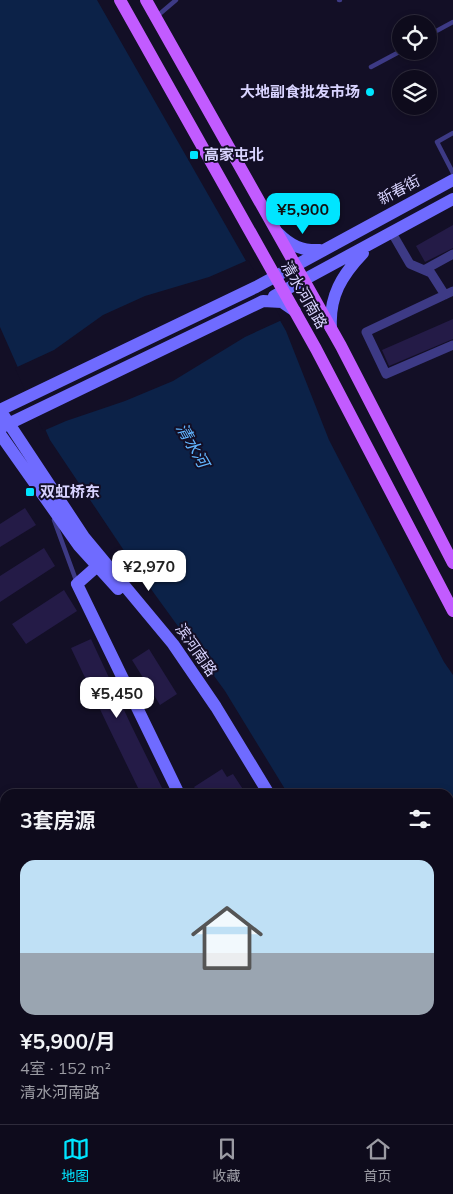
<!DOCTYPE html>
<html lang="zh">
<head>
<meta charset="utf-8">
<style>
  :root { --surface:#0e0b1c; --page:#171425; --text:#f1f3f6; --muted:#9b9ba3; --line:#2e2b3b; --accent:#00e5ff }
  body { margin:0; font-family:Mulish,"Noto Sans SC",sans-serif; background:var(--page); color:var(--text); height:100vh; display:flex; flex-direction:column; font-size:19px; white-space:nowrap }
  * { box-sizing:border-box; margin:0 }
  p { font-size:16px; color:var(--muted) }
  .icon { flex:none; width:28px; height:28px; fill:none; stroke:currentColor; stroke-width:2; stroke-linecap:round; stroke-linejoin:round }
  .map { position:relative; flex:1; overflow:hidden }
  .panel { position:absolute; left:0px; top:789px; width:454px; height:336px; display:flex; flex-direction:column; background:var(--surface); border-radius:15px 15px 0 0; box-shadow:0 2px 8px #0003,0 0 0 1px var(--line) }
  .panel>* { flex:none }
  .controls { position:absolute; left:392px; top:15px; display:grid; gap:10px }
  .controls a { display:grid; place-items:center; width:45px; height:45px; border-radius:50%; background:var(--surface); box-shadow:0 2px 8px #0003,0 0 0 1px var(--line); font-size:25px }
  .price { position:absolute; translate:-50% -42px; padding:0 11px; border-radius:10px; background:#fff; color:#222; font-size:16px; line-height:32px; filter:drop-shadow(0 1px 2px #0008) }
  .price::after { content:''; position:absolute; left:50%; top:30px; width:15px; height:11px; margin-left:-8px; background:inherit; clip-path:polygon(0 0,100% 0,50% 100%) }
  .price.active { background:var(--accent); color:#111 }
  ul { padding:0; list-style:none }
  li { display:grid; align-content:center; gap:10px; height:265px; padding:0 20px }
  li+li { border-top:1px solid var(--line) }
  li span { display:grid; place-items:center; height:155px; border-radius:15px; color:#555 }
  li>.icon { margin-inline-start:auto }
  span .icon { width:90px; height:90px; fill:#fffc; stroke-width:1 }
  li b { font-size:21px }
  h2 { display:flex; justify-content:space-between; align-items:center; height:60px; padding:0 20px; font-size:21px }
  .tab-bar { display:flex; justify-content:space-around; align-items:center; height:70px; border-top:1px solid var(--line); background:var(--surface); font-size:14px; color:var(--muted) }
  .tab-bar a { display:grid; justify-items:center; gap:2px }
  .tab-bar .active { color:var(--accent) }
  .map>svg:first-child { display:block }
</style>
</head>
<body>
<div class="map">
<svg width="453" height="1124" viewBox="0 0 453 1124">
  <rect width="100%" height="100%" fill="#130f26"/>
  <path fill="#0c2248" d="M0 0H97L286 331 329 440 444 662 453 675V1059L449 1052V794H288L225 691 135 567 50 440 0 327Z"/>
  <path fill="#130f26" d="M248 260 282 320 245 337 173 381 125 401 66 421 43 431 15 368 54 350 103 315 145 296 209 277Z"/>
  <path fill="#241b47" d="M453 225V248L425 262 416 246Z
    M453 319V339L389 366 382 350Z
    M25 508 36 525 0 547V524Z
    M44 548 55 566 0 602V576Z
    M64 590 77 611 26 644 12 624Z
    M91 639 131 725 165 794H141L107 724 71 648Z
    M149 649 177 694 160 705 132 660Z
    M222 769 227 777 233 774 246 794H199L194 787Z"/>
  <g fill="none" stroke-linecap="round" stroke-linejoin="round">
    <path stroke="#3d3a85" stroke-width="4.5" d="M339 0H340
      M156 17 176 0
      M429 35 453 22
      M371 67 401 51
      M453 133 437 142 453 173
      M54 520 77 583"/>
    <path stroke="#3d3a85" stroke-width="9" d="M392 233 410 264 431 273 445 295
      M424 270 453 254
      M453 291 366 332 386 374 453 345"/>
    <path stroke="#6f6bff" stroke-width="12" d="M278 233C291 246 302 251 320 250
      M274 296 453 199
      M331 328C329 296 342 275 363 253
      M0 410 256 287 453 180
      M0 410 84 537 173 644 216 707 269 794
      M2 427 263 301 282 302 295 311
      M0 434 79 546 118 589
      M103 561 77 584 179 794
      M449 1080 453 1087
      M449 1092 453 1099
      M381 1120 383 1124"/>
    <path stroke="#c25bff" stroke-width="12" d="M120 0 316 349 453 611
      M146 0 341 346 453 563"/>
  </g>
  <g fill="#00e5ff" stroke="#130f26" stroke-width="2">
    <circle cx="370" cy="92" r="5"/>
    <rect x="189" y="150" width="10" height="10" rx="2.5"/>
    <rect x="25" y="487" width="10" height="10" rx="2.5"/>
  </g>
  <g text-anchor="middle" stroke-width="4" stroke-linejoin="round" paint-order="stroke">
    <g font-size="15" font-weight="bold" fill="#d9d4ff" stroke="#130f26" text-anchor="start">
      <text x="360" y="97" text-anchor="end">大地副食批发市场</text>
      <text x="204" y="160">高家屯北</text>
      <text x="40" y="497">双虹桥东</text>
    </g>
    <g font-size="15" fill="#d9d4ff" stroke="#130f26">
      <text transform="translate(399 190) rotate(-28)" y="5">新春街</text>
      <text transform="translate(304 295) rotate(60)" y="5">清水河南路</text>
      <text transform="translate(196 650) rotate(55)" y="5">滨河南路</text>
    </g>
    <g font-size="16" font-style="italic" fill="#62b6ff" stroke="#130f26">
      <text transform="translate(193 445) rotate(60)" y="6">清水河</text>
    </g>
  </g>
</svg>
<div class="controls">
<a><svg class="icon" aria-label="locate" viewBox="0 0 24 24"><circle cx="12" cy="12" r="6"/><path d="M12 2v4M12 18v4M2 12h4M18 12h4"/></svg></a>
<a><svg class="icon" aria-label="layers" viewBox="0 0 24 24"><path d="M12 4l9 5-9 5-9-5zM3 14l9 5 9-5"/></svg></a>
</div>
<b class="price active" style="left:303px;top:235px">¥5,900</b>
<b class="price" style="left:149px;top:592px">¥2,970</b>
<b class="price" style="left:117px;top:719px">¥5,450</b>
<section class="panel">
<h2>3套房源<svg class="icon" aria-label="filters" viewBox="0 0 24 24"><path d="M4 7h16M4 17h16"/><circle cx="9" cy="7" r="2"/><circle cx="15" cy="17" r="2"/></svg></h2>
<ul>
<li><span style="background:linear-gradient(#bfe0f5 60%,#9aa5b1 0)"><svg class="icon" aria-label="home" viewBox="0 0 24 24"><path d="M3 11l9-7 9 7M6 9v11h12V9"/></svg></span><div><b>¥5,900/月</b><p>4室 · 152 m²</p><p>清水河南路</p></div></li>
</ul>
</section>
</div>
<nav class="tab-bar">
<a class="active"><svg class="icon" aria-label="map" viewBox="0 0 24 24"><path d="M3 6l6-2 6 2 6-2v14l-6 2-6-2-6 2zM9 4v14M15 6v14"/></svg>地图</a>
<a><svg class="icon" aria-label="saved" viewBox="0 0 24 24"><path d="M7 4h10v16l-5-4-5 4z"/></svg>收藏</a>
<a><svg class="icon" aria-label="home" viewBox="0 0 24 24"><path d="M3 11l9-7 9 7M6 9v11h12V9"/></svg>首页</a>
</nav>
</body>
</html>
